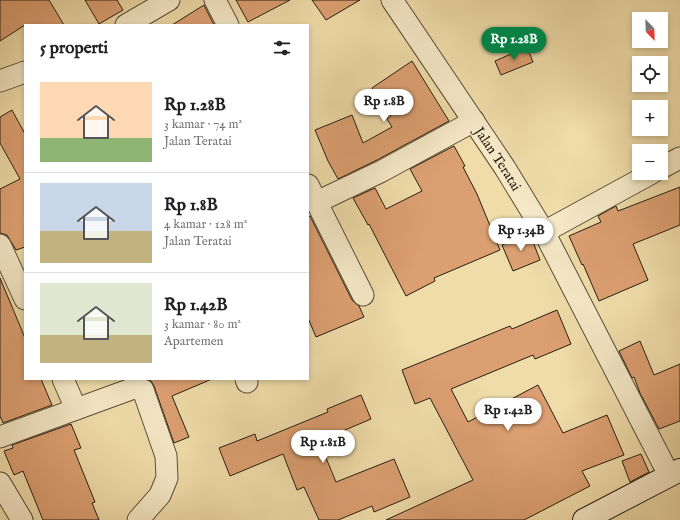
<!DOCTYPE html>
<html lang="id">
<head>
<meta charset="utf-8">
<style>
  :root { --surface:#fff; --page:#f6f6f6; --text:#202124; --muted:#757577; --line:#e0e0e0; --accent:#0b8043 }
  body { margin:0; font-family:"IM FELL English",serif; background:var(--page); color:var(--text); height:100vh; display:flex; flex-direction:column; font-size:15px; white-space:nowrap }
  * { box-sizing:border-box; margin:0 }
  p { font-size:13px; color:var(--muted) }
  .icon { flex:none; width:22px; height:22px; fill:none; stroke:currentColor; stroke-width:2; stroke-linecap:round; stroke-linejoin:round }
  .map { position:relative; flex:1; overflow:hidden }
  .details { position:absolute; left:24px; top:24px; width:285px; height:356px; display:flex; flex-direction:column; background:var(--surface); border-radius:0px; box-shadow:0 2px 6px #0003 }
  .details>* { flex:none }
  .needle { width:26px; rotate:157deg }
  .buttons { position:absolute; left:632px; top:12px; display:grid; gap:8px }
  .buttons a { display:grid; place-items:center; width:36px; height:36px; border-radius:0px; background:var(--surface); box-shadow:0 2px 6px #0003; font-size:20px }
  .price { position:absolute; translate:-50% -34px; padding:0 9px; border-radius:14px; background:#fff; color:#222; font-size:13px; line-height:26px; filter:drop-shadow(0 1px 2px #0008) }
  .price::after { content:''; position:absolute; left:50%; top:24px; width:12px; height:9px; margin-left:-6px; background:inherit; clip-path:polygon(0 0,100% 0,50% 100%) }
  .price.active { background:var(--accent); color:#fff }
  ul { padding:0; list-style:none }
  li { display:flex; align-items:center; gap:12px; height:100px; padding:0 16px }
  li+li { border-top:1px solid var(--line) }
  li span { display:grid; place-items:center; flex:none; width:112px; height:80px; border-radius:0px; color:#555 }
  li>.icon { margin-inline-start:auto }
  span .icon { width:48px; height:48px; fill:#fffc; stroke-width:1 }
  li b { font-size:17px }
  h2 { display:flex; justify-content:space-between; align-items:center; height:48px; padding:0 16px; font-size:17px }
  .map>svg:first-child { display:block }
</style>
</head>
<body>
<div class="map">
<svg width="680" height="520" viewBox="0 0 680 520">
  <rect width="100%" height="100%" fill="#efdca9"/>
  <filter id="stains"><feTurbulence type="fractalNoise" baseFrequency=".005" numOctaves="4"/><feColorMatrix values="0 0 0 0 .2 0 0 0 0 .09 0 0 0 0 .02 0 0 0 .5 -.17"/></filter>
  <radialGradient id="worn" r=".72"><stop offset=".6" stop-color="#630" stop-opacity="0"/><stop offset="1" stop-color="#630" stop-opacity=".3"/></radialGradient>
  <path fill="#dc9f71" stroke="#271e14" d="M0 0H49L64 25H25L0 41Z
    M85 0H117L123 10 99 24Z
    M236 0H290L248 22Z
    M312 0H360L326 20Z
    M204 5 214 25H172Z
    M527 47 533 62 501 75 495 61Z
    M412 61 449 121 377 160 338 179 328 161 315 130 352 115 363 143 392 127 387 119 391 116 372 88Z
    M12 110 25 134V247L16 250 7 235 0 233V189L20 179 0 143V117Z
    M454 146 465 166 463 167 477 194 500 250 434 278 435 281 406 296 369 224 368 225 353 198 375 188 386 209 422 191 410 169Z
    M680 187V225L633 244 648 280 599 301 583 264 582 265 569 236 601 222 598 216 616 206 618 211Z
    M310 216 352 300 359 306 364 317 316 337 308 318V217Z
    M530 234 540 260 513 271 502 245Z
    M0 278 25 338V379H41L52 405 3 423 0 416Z
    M557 310 571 344 535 359 533 355 451 389 468 422 538 385 563 433 607 415 624 455 582 471 590 486 524 520H386L473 480 430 398 415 404 402 370 510 326 512 329Z
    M640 341 654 375 680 364V421L659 429 640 393 634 377 632 378 619 351Z
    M147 379H212L172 396 189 437 174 443 154 386 151 381Z
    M361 395 371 419 319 441 336 482 394 459 410 497 374 512 372 506 338 520H319L304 487 297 490 283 454 230 476 219 448 255 434 257 441 328 412 327 409Z
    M71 424 81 448 74 450 95 502 92 503 99 520H43L23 471 14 475 4 451 13 448 12 445Z
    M641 454 649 472 630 482 622 461Z"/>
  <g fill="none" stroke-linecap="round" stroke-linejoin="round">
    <g stroke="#594e39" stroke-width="23">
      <g id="street">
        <path d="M215 0 228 25"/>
        <path id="s1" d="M392 0 505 168 544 232 669 475"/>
        <path d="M126 25 169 0"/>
        <path d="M0 81 25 72"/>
        <path d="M661 168 680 158"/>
        <path d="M308 185 363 295"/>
        <path d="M317 202 382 171 474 121"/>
        <path d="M544 232 652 173"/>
        <path d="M0 245 25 299"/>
        <path d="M63 379 76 409"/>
        <path d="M246 379 247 382"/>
        <path d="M0 437 134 388 143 390 166 456 167 478 160 495 138 520"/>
        <path d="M0 483 22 520"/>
      </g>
    </g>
    <g stroke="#271e14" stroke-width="24">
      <path id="secondary" d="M584 520 680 470"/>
    </g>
    <use href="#street" stroke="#f5e8c7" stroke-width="21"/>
    <use href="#secondary" stroke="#f5e8c7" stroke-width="22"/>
  </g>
  <g text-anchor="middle" stroke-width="3" stroke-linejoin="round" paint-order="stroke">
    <g font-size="14" fill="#271e14" stroke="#f5e8c7">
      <text dy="5" stroke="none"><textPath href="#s1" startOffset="191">Jalan Teratai</textPath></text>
    </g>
  </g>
  <rect width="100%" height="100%" filter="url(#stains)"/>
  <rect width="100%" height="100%" fill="url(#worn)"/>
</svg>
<div class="buttons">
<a><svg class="needle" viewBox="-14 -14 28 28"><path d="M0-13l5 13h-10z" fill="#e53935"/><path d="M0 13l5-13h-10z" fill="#757577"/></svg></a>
<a><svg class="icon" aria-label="locate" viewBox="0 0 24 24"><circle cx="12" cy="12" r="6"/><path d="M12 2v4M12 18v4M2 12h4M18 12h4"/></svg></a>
<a>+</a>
<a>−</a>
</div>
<b class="price active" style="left:514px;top:61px">Rp 1.28B</b>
<b class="price" style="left:384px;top:123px">Rp 1.8B</b>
<b class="price" style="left:521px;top:252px">Rp 1.34B</b>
<b class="price" style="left:508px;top:432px">Rp 1.42B</b>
<b class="price" style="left:323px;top:464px">Rp 1.81B</b>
<section class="details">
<h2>5 properti<svg class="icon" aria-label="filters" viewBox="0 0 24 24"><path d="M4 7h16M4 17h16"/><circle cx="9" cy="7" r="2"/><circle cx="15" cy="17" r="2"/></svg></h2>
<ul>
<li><span style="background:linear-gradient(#ffd9b3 70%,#8fb573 0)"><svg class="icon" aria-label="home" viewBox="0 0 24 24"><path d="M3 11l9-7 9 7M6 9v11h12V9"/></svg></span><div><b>Rp 1.28B</b><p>3 kamar · 74 m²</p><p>Jalan Teratai</p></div></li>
<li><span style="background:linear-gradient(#c9d6e8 60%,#c2b280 0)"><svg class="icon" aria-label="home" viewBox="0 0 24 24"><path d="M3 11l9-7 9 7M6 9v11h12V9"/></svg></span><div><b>Rp 1.8B</b><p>4 kamar · 128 m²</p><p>Jalan Teratai</p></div></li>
<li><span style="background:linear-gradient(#dfe7d0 65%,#c2b280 0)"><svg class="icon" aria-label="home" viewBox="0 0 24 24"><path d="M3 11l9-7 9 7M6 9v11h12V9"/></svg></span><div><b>Rp 1.42B</b><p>3 kamar · 80 m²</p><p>Apartemen</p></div></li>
</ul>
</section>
</div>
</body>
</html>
